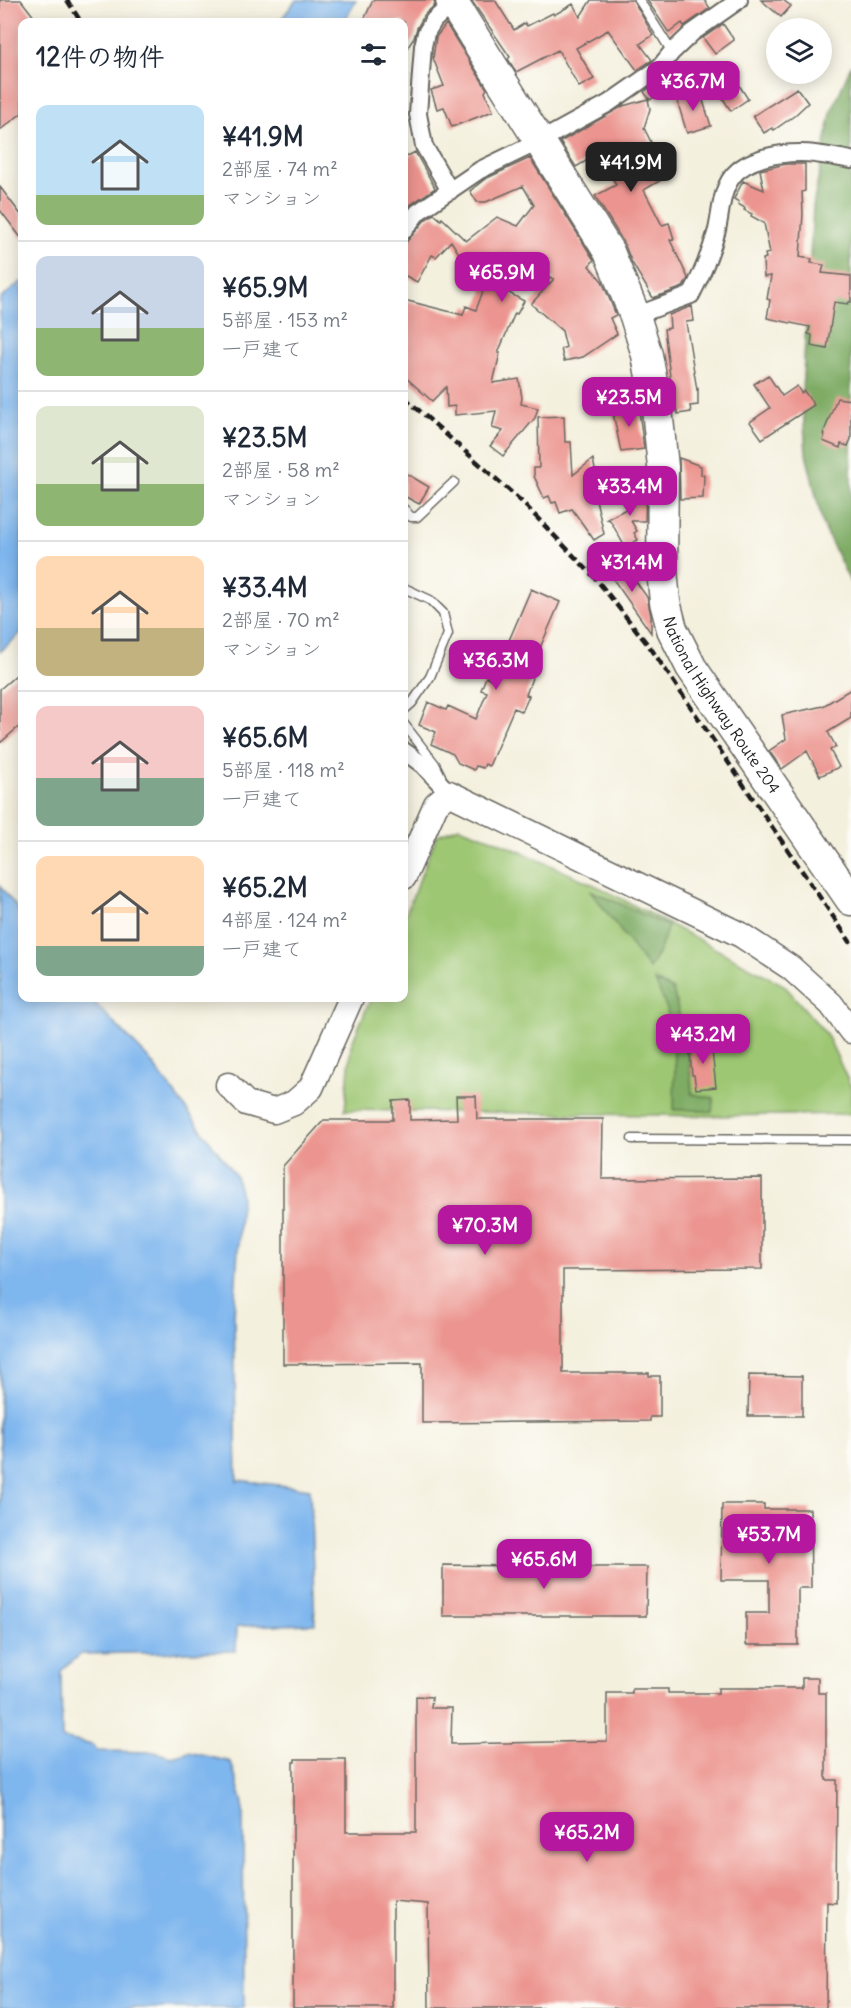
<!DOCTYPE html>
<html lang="ja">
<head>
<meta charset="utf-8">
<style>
  :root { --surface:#fff; --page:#f2f2f3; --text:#1f2937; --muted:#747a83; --line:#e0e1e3; --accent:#b5179e }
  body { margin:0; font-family:Delius,"Klee One",sans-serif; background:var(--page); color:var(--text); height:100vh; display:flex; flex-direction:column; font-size:22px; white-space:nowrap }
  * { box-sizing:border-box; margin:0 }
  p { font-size:20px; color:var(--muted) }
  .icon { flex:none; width:33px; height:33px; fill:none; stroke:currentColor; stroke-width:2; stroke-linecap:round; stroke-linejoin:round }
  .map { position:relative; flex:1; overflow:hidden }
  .drawer { position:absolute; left:18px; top:18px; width:390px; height:984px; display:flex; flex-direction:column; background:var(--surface); border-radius:12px; box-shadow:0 3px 15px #0003 }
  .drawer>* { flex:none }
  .fabs { position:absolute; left:766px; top:18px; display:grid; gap:12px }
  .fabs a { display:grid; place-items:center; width:66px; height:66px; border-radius:50%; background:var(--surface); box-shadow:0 3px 15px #0003; font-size:30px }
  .price { position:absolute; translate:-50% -51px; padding:0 14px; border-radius:12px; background:var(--accent); color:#fff; font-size:20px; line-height:39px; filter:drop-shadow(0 2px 3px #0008) }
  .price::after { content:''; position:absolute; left:50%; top:36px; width:18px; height:14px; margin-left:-9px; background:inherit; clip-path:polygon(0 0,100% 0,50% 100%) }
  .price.current { background:#222; color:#fff }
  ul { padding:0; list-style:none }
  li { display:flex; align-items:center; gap:18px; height:150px; padding:0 18px }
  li+li { border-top:2px solid var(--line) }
  li span { display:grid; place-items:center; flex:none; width:168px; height:120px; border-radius:12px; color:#555 }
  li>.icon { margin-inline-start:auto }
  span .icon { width:72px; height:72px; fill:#fffc; stroke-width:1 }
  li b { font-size:26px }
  h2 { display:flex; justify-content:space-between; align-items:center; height:72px; padding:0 18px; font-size:26px }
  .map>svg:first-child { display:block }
</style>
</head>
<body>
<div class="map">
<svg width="851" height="2008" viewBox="0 0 851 2008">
  <rect width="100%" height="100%" fill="#fdfcf7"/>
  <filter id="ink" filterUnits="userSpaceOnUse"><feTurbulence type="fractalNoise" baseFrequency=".0167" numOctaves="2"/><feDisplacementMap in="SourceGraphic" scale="12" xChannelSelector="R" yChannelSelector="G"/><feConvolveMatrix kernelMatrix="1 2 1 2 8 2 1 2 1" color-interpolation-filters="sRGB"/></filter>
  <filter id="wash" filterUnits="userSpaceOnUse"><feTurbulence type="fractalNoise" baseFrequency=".008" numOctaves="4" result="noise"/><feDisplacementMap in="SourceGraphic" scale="24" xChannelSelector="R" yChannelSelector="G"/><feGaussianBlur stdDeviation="1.35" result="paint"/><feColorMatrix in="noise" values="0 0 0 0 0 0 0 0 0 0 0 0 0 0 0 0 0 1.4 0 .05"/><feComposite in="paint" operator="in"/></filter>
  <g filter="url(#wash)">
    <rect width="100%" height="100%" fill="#f4f0de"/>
    <path fill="#9ec773" stroke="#5d7248" stroke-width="1.5" d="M459 827 492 839 601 888 784 985 827 1035 851 1087V1114L711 1116 345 1110 351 1045 371 998H404V918L437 835Z"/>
    <path fill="#7eac65" stroke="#4d6440" stroke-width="1.5" d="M851 65V584L823 525 806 454 802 393 813 206 831 113Z
      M590 890 668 926 660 950 649 969Z
      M655 981 673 990 689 1054 692 1094 714 1098 712 1112 693 1110H674L675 1062 667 1009Z"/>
    <path fill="#7eb6ee" stroke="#4d6985" stroke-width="1.5" d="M296 0H356L344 22H279Z
      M22 281V632L0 652V299Z
      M0 886 22 914V998H90L148 1058 236 1176 241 1196 234 1317 237 1481 239 1480 310 1489 315 1624 237 1626 236 1651 81 1654 61 1671 62 1738 93 1745 97 1751 154 1752 172 1757 189 1752 231 1762 243 1803 244 2008H0Z"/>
    <g id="blocks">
      <path fill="#ec948f" d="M0 0H21L38 22H22V113L0 130Z
        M373 0H434L435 5 425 14 417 28 414 38 404 53V22H363Z
        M471 0H495L514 30 525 23 527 26 553 13 554 15 573 4 580 17 591 0H633L653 35 640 44 652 60 637 70 608 30 576 48 594 79 579 87 558 50 516 72 508 59 510 57Z
        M647 0H704L710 8 684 26 682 23 669 33Z
        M761 0H783L791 6 781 17Z
        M446 24 487 89 485 92 493 111 452 127 444 107 437 109 431 90 444 86 433 58 436 37Z
        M723 24 734 40 715 54 703 38Z
        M663 78 669 86 650 100 644 92Z
        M735 84 737 87 739 85 748 99 731 111 720 94Z
        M797 88 808 103 794 116 774 130 772 128 764 133 753 116Z
        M693 92 694 96 701 94 711 126 687 133 676 97Z
        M648 99 650 109 644 128 652 144 643 149 661 180 644 190 662 225 669 223 674 239 670 240 688 278 683 287 653 298 632 263 624 243 595 196 616 185 601 156 593 161 591 158 576 167 560 142 623 106Z
        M415 152 435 188 404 209V158Z
        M530 158 594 260 589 266 602 281 616 315 610 318 617 334 583 357 564 361 561 349 566 347 562 331 531 304 554 279 519 263 501 276 505 281 498 287 524 301 517 314 515 313 498 353H500L493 383 519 379 522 398 521 404 538 408 535 418 503 456 490 446 503 431 492 428 496 411 455 415V406L447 407 446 387 432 401 404 376V300L463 315 466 306 476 310 483 291 451 241 436 257 432 255 417 282 404 275V245L425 220 434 214 441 220 442 218 466 241 497 217 518 226 534 205 523 186 486 202H477L470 191 485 179Z
        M786 164H805V191L802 192 803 214 800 257 812 259 811 263 824 265 822 273 851 276V302H849L848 304 834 302 827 349 811 346 812 335 808 334 810 327 767 318 770 300 767 299 771 276 764 277 763 259 766 258 765 254 770 253 764 223 751 216 752 214 744 210 745 208 738 204 739 202 734 199 743 181 764 190 760 170Z
        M0 187 22 216V239L0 210Z
        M692 306 694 321 686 322 697 390 698 389V405L690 406 691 412 678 414 673 400 664 329 670 328 669 315Z
        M768 375 782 396 797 386 801 393 804 391 814 405 762 439 750 422 770 408 754 384Z
        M837 398 851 400V439L848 446 841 444 840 448 823 441 825 434H823Z
        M638 404 644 449 621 452 612 408Z
        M564 416 565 442H571L573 475 593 459 596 475 594 476 597 490 594 491 604 534 594 540 572 509 560 513 556 502 552 503 549 496 544 498 534 476V468H539L538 417Z
        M679 458 701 466V475H704L703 498 680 499Z
        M404 472 429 487 419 504 404 496Z
        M629 489H646L645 521H631L637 531 634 533 638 540 625 547 610 520 607 519 628 508Z
        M622 562 647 597 651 616V633L608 572Z
        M531 589 560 602 536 657 539 658 526 695 529 696 522 712 514 708 489 766 485 764 483 768 476 766 474 770 458 763 453 754 431 744 436 732 419 725 428 702 446 710 448 706 476 719 487 692 481 690 486 677 492 680Z
        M22 670V724L0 743V689Z
        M851 689V718L828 732 836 747 830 750 839 767 820 776 807 751 782 769 769 751 786 739 782 715 823 706Z
        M711 1042 716 1087 696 1089 694 1075H692L689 1044Z
        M456 1096H476L477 1119H603L602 1179 762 1178V1269L563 1270V1373H649V1376H660V1417H650V1421L422 1423V1363L283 1364V1166L324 1120H393V1101L410 1100V1120L457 1119Z
        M749 1375 802 1376V1416H748Z
        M722 1504H764V1509H810L811 1588H798V1645H746V1613H769V1580H721Z
        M519 1561 582 1563V1567H647L646 1616H443V1565L519 1566Z
        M802 1678H818V1693H826V1780H837L836 1903 827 1902 826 2008H429L428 1904 393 1901V2008H293V1762H295V1759H346V1832H416V1696L432 1697 431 1708H452L451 1744 607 1741V1693H632V1689H668V1693H718V1688H802Z"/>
    </g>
  </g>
  <g filter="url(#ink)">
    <use href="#blocks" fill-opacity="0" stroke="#686660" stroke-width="1.5"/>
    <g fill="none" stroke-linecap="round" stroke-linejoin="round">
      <g stroke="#686660" stroke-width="11">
        <path id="lane" d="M639 0 672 52
          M404 509 411 517H417L454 482
          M404 588 430 600 443 613 448 634 430 677 412 703 404 710
          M404 724 435 764 441 776
          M632 1139 851 1140"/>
      </g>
      <g stroke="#686660" stroke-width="20">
        <path id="street" d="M450 191 424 146 418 114 423 46 426 33 434 20 453 3
          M404 230 418 212 480 170 540 141 609 103 659 68 672 52 692 33 739 0
          M635 316 691 295C702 274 711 252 717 230 721 212 721 192 732 177 746 158 779 153 800 153 817 153 835 157 851 160
          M404 751 423 765 449 793"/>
      </g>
      <g stroke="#686660" stroke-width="27">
        <path id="secondary" d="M404 877 436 804 449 793 741 935 791 968 831 1004 851 1031
          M228 1085 246 1103 274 1111 294 1103 311 1088 351 998"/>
      </g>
      <g stroke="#686660" stroke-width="33">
        <g id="highway">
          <path id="s1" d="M451 0 609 252 635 316 647 355 657 409 663 467 662 570 665 602 672 629 691 667 851 900"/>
        </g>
      </g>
      <use href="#lane" stroke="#fff" stroke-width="8"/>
      <use href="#street" stroke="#fff" stroke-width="16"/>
      <use href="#secondary" stroke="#fff" stroke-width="24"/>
      <use href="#highway" stroke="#fff" stroke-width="30"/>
      <path stroke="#1c1c1c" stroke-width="4.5" stroke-dasharray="9 4.5" stroke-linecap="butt" d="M67 0 81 22
        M404 397 521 501 597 580 652 650 851 943"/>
    </g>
  </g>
  <g text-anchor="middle" stroke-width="4.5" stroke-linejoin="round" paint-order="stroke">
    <g font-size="16" fill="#1c1c1c" stroke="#fdfcf7">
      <text dy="6" stroke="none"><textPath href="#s1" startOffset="774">National Highway Route 204</textPath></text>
    </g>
  </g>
</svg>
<div class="fabs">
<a><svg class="icon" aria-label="layers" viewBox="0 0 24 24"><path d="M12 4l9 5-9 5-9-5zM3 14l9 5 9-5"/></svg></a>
</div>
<b class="price" style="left:693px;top:112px">¥36.7M</b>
<b class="price current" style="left:631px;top:193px">¥41.9M</b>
<b class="price" style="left:502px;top:303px">¥65.9M</b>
<b class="price" style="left:629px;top:428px">¥23.5M</b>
<b class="price" style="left:630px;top:517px">¥33.4M</b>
<b class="price" style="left:632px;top:593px">¥31.4M</b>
<b class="price" style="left:496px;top:691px">¥36.3M</b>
<b class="price" style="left:703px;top:1065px">¥43.2M</b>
<b class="price" style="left:485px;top:1256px">¥70.3M</b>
<b class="price" style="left:769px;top:1565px">¥53.7M</b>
<b class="price" style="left:544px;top:1590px">¥65.6M</b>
<b class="price" style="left:587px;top:1863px">¥65.2M</b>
<section class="drawer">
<h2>12件の物件<svg class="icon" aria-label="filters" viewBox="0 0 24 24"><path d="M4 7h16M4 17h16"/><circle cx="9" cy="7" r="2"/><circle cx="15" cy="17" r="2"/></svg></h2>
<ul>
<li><span style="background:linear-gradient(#bfe0f5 75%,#8fb573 0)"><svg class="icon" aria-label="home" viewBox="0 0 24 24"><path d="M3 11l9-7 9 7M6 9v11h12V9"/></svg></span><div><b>¥41.9M</b><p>2部屋 · 74 m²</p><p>マンション</p></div></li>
<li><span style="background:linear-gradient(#c9d6e8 60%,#8fb573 0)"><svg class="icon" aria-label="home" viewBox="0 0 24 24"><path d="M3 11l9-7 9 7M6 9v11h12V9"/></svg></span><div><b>¥65.9M</b><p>5部屋 · 153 m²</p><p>一戸建て</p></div></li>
<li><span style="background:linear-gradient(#dfe7d0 65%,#8fb573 0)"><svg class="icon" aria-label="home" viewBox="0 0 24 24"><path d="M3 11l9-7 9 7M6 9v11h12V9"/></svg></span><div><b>¥23.5M</b><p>2部屋 · 58 m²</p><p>マンション</p></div></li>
<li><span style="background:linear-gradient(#ffd9b3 60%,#c2b280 0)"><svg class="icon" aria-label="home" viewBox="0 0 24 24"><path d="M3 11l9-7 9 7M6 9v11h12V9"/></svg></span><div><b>¥33.4M</b><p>2部屋 · 70 m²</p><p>マンション</p></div></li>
<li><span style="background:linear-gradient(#f6c9c9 60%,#7fa58c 0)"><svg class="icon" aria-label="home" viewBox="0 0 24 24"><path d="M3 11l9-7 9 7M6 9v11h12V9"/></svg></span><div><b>¥65.6M</b><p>5部屋 · 118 m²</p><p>一戸建て</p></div></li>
<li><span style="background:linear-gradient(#ffd9b3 75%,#7fa58c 0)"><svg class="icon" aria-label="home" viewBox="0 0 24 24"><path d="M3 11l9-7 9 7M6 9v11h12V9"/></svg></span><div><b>¥65.2M</b><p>4部屋 · 124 m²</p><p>一戸建て</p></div></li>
</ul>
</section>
</div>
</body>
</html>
